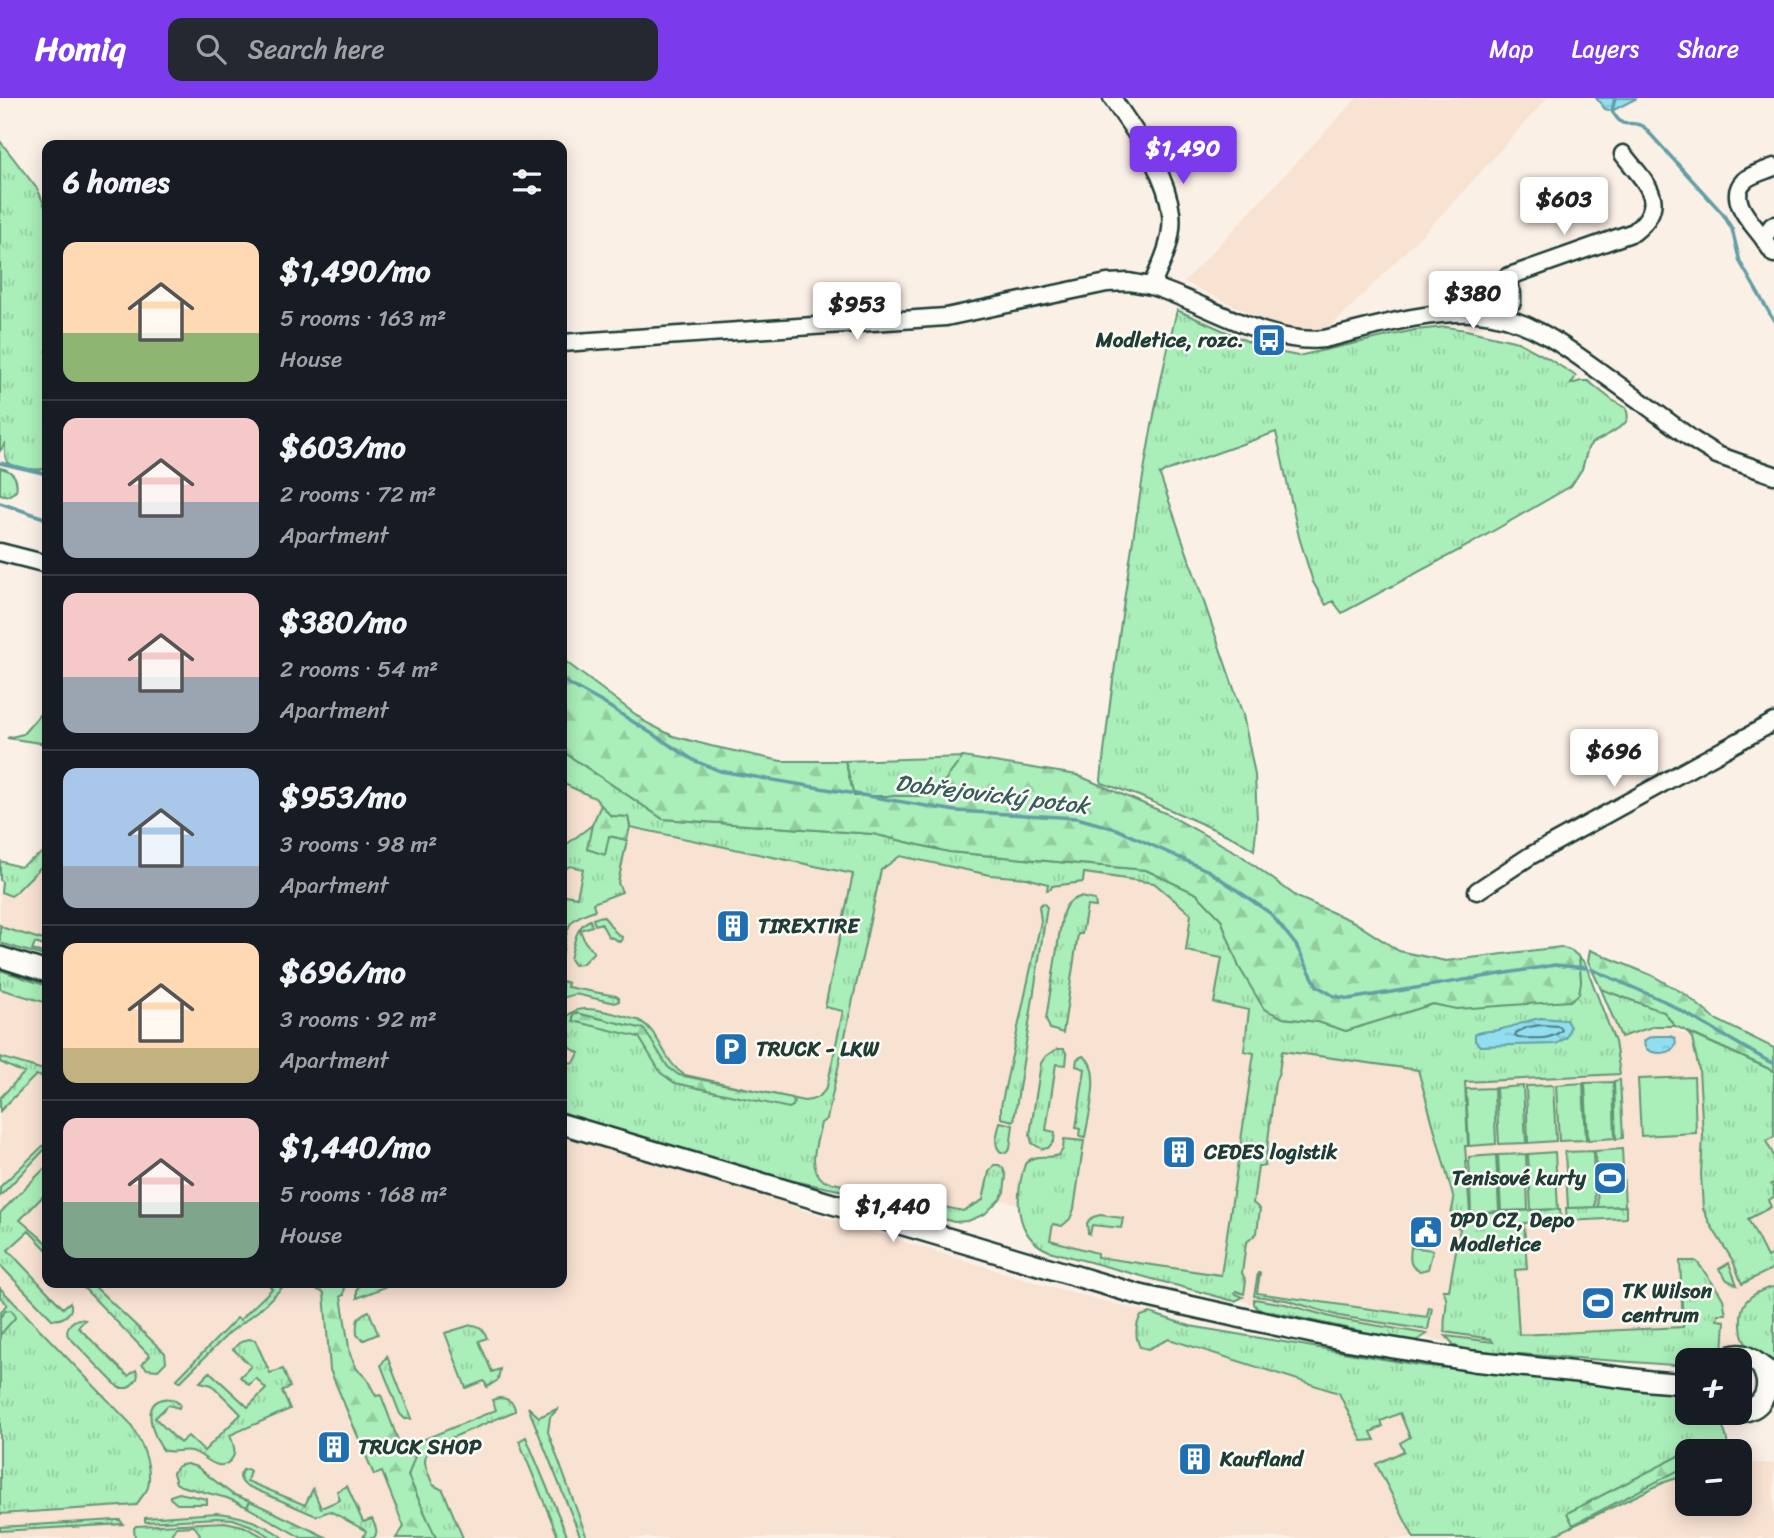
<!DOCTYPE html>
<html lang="en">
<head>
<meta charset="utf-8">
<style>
  :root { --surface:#171b24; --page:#242831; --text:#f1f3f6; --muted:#9ea1a6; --line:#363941; --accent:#7c3aed }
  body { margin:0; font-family:Sriracha,sans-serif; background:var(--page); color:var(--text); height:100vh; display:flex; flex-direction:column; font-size:26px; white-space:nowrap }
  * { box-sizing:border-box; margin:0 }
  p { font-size:23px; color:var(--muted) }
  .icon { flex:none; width:38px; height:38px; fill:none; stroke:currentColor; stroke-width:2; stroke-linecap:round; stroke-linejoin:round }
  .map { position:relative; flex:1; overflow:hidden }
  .panel { position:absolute; left:42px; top:42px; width:525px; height:1148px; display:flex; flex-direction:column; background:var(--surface); border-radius:14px; box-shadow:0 4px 18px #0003 }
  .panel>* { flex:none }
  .tools { position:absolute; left:1675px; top:1250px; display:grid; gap:14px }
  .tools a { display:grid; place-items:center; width:77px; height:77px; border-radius:14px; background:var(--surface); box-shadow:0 4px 18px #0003; font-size:35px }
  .price { position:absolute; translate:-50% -60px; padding:0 16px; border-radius:7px; background:#fff; color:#222; font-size:23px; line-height:46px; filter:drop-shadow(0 2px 4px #0008) }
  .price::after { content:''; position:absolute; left:50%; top:42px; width:21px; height:16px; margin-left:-10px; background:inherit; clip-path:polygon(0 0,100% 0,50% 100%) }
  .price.active { background:var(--accent); color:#fff }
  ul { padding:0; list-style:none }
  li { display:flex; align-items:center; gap:21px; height:175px; padding:0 21px }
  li+li { border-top:2px solid var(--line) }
  li span { display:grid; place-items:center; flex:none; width:196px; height:140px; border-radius:14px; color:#555 }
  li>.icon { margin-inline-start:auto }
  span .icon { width:84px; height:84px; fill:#fffc; stroke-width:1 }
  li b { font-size:30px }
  h2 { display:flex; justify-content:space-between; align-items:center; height:84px; padding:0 21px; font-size:30px }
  header { display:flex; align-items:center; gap:42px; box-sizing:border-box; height:98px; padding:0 35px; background:var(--accent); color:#fff }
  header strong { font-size:33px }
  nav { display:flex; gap:38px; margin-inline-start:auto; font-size:24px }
  .search { width:490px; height:63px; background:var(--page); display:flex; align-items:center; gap:18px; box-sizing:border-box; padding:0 24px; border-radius:14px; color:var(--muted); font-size:26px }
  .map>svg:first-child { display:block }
</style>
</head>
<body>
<header>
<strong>Homiq</strong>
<div class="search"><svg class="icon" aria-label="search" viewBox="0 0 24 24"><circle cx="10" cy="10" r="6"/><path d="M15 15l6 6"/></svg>Search here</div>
<nav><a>Map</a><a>Layers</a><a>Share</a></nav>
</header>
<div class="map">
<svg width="1774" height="1440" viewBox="0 0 1774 1440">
  <defs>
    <pattern id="grass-tufts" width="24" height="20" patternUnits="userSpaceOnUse" patternTransform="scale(1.75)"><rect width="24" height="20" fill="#aaeeb9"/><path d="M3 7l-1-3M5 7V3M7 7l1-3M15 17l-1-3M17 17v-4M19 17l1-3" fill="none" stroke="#92cda0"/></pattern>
    <pattern id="forest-firs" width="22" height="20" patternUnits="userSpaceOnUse" patternTransform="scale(1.75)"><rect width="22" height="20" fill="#aaeeb9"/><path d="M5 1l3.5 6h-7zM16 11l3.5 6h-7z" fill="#92cda0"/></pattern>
    <pattern id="water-ripples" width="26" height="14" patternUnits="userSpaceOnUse" patternTransform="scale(1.75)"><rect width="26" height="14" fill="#91def0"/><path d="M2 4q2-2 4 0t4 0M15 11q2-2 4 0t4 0" fill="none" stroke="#7dbfce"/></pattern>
  </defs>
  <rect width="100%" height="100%" fill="#fbf0e6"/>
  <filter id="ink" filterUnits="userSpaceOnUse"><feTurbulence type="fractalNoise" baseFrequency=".0143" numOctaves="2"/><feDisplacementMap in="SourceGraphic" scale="14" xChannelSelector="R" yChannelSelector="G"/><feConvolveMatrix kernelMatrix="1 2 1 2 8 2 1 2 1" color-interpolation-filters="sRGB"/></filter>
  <g filter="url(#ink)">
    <path fill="#f8e2d2" d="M1357 0H1547L1450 108 1353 207 1324 234 1288 233 1184 184Z
      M562 645 1160 770 1229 869 1310 929 1636 914 1774 977V1268L1740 1262H1687L1493 1253 1254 1206 1045 1146 1020 1107 1000 1101 966 1122 809 1082 562 1007Z
      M47 762V849L0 834V788L12 795Z
      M0 871 47 886V1185H562V1036L741 1087 802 1112 1041 1186 1150 1215 1163 1239 1339 1295 1690 1353H1687L1516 1440H0Z
      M1740 1365H1774V1440H1548L1665 1384 1687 1377V1405H1740Z"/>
    <path fill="url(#grass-tufts)" stroke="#649676" stroke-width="2" d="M0 43 38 92 47 113V370C40 373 13 371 7 364 4 359 5 351 5 346L0 353Z
      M1177 212 1249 244 1283 255 1298 258 1415 232 1446 229 1466 232 1518 244 1546 259 1576 278 1571 286 1581 283H1588L1612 302 1626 310C1627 315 1629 318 1627 322 1623 330 1600 341 1592 345L1588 350 1582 371 1571 388 1469 447 1342 515 1333 503 1326 507 1313 484 1299 439 1276 334 1166 373 1160 377 1243 617 1255 677 1257 723 1254 752 1236 741 1139 698 1102 685 1101 682C1108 613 1118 544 1128 475 1141 387 1155 299 1177 212Z
      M0 370C12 372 19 380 16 393L8 398 0 396Z
      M47 608V646L7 640 23 636Z
      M562 653 663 721 873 736 949 754 1146 772 1197 796 1221 821 1239 869 1283 920 1318 924 1346 933 1433 906 1457 911 1581 884 1579 859 1585 865 1615 944 1620 976 1465 984 1468 1048H1465L1470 1115 1560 1111 1561 1123 1524 1125 1527 1171 1515 1172 1519 1237 1683 1229 1680 1163H1695L1698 1165 1719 1194 1723 1201 1726 1216H1718L1717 1222 1725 1223 1723 1254 1717 1262H1687V1268L1463 1252 1454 1247 1446 1238 1493 1244 1491 1241 1445 1234C1442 1219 1451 1205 1443 1192H1449L1460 1130 1449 1127 1454 1102 1418 972 1282 953 1279 974 1275 984 1265 1068H1258L1253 1105 1260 1111 1257 1135 1246 1145 1242 1175 1246 1183 1244 1196 1236 1193 1234 1195 1243 1199 1235 1203 1230 1202 1049 1153C1013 1138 1015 1097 1025 1066 1035 1054 1046 1062 1059 1057L1063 1051 1064 1041 1084 1043 1074 1111 1070 1121 1062 1128 1053 1126 1050 1142 1097 1155V1159L1221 1177 1254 955 1244 953 1249 912 1214 905 1222 860 1186 853 1191 816 1154 785 1084 775 1083 784 1052 788 1051 791 1047 792 1048 786 1027 780 990 777 900 758 881 772 827 1021 821 1025C817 1045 806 1069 824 1083L963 1113 983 1102 989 1074 994 1067H999L1003 1070 1006 1078 1004 1094 1000 1101 985 1116 968 1123 954 1124 849 1094 738 1072 643 1043 565 1015 562 1013V967L567 964 574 965 579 955C571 951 563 944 563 934 563 894 616 917 638 922 661 933 663 965 685 977L804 1003C815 1002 821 999 827 989L843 913 825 909 853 776 630 729 628 719 610 718 595 700 562 685Z
      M963 659 933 698H854L845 663Z
      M592 727 588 751 609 738 627 742 618 785 622 794 593 805 595 812C564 822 569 828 562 857V814L565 797 577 799 583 771 570 768 562 773V750Z
      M47 752V763L14 796 11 798 1 794 2 784 0 782V763L20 769Z
      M1080 799 1095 802 1096 809 1087 808 1082 836H1078L1063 935 1050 931 1046 921 1062 819C1064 808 1069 802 1080 799Z
      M1043 805 1047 809 1014 1023 1001 1020V1008L1041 823 1039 808Z
      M602 818C610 822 610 833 622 839L621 844 608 838 601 825 595 827 593 821Z
      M590 822 592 828 580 832 585 844 594 854 582 866 574 867 570 861C574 847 575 828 590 822Z
      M0 827 4 830 47 843V849L35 845 32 852 47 856V859L0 845Z
      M0 872 47 888V905L0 891Z
      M562 883 568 885 567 889 616 898 619 900V903L615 905 575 896 562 900Z
      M1601 891 1664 914 1675 928H1655L1621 939Z
      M1687 934 1774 973V1039L1766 1043 1774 1058V1085L1771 1086 1774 1092V1099L1768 1102 1771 1109 1748 1121 1767 1159 1774 1156V1170L1742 1186 1733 1163 1710 1126 1703 1111 1701 1076 1703 1037 1699 972 1692 940Z
      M1057 951H1064L1067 957 1066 967 1056 966 1046 1032 1055 1034 1054 1043 1048 1050 1042 1051 1032 1045 1030 1037 1041 965 1046 958Z
      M1083 958C1103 969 1088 1020 1085 1039L1079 1038 1080 1031 1076 1030 1085 971 1076 968 1077 961Z
      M0 959 47 973V980L36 977 0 1013V1000L24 975 0 964Z
      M1620 982 1623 1040 1616 1041 1614 983Z
      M1000 1024 1013 1027 1010 1051 1006 1055 1001 1054C992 1047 998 1035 1000 1024Z
      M47 1044V1049L0 1098V1089Z
      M47 1068V1094L20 1122 47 1145V1152L29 1133 8 1152 63 1210 70 1204C75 1215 62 1223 52 1221L0 1167V1115Z
      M1626 1108V1120L1567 1123 1566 1110Z
      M1100 1117 1123 1120 1121 1130 1092 1127 1090 1136 1088 1135 1087 1125 1093 1119Z
      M1411 1149 1433 1152 1428 1171 1420 1173C1408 1169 1410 1160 1411 1149Z
      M1729 1165 1737 1187 1727 1182 1719 1171Z
      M1258 1175H1260L1257 1195 1427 1219 1429 1209 1432 1210 1428 1232 1339 1218 1286 1202 1254 1198Z
      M79 1185H91L165 1255 166 1264 158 1272 147 1271 142 1266 150 1258Z
      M270 1185H287L258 1213 229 1235 180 1284 177 1281 237 1220 240 1222 272 1191 269 1187Z
      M360 1185H395L357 1200V1192Z
      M1774 1189V1272C1765 1264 1750 1255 1745 1244 1740 1235 1739 1214 1745 1205 1750 1197 1765 1190 1774 1189Z
      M0 1190 130 1325C141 1343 153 1367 148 1389 146 1396 139 1400 137 1407L0 1416V1215L7 1206 0 1199Z
      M1254 1201 1285 1206 1338 1221 1427 1236 1416 1243H1406L1258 1211 1254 1206Z
      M369 1213 378 1236 364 1242 357 1237C356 1224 356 1218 369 1213Z
      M1150 1215 1190 1228 1418 1267 1687 1295V1314H1717L1719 1317 1726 1338 1729 1353H1687V1377L1665 1384 1548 1440H1414L1376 1366 1404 1353 1400 1345 1410 1339 1400 1315 1381 1323 1383 1328 1371 1334 1375 1342 1362 1343 1339 1295 1169 1241 1148 1251 1140 1249C1135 1240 1135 1227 1141 1218Z
      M79 1221 85 1222 78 1229 128 1278 136 1272C141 1280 134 1285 128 1290H119L68 1238C65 1230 71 1223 79 1221Z
      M471 1227C480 1227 484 1232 487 1240L479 1243 492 1274 500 1271 498 1282 487 1289 484 1283 466 1290 445 1235Z
      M248 1241 255 1242 270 1275 283 1271 290 1289 282 1293 290 1311 230 1337C233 1346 238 1355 230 1363 216 1376 204 1355 191 1353 181 1351 173 1356 163 1352 154 1340 140 1306 163 1301 170 1299 175 1302 180 1306L179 1310 168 1307 155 1320 180 1345 188 1338 204 1353 241 1316 212 1287 200 1284 210 1274 248 1309 266 1291 256 1280 249 1287 240 1279 251 1268 233 1251 239 1245Z
      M387 1258 408 1312 411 1321H405L400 1316 381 1267Z
      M499 1300C507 1300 515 1304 515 1313L432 1348C419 1361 427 1372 433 1387L443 1392 463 1440H436L408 1378 414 1358 410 1347 496 1312 492 1302Z
      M528 1309 539 1319 559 1310 550 1319 548 1334 587 1440H581Z
      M526 1339 568 1440H557L556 1438 557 1436 519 1343Z
      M187 1366 197 1369 232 1396 250 1403 247 1409 227 1400 181 1388 176 1385 173 1375C176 1368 180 1367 187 1366Z
      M247 1371 250 1373 247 1383 305 1407 313 1391 321 1410 340 1402 337 1393 347 1388 363 1424 372 1421C375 1428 379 1433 374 1440H363L366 1433 330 1413 316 1418 245 1387C240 1383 238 1377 243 1372Z
      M179 1395 207 1401V1406H177L170 1400V1398Z
      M217 1415C242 1417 263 1425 284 1440H273L252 1428 233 1421 217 1420 146 1424 145 1423V1420Z
      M116 1422H120L123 1426 0 1433V1429Z
      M225 1424 243 1428 266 1440H197L200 1436 194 1428 176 1429 169 1440H135L134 1430 136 1428Z"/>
    <path fill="url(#forest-firs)" stroke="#649676" stroke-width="2" d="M562 561 647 625 673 638 711 648 781 663H845L854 698H933L963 659 1077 677 1165 715 1239 756 1297 799 1354 824 1399 853 1446 863 1561 849 1572 853 1579 859 1581 884 1579 896 1570 903 1457 911 1433 906 1346 933 1318 924 1283 920 1264 911 1239 869 1221 821 1197 796 1146 772 949 754 873 736 663 721 562 653Z
      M601 707 611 718 628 719 630 729 627 742 609 738 605 757 587 751 592 727Z
      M1590 852 1651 877 1685 896 1715 921 1774 950V973L1675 928 1664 914 1601 891 1588 863Z
      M576 915 644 931 668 969 679 977 792 1000 794 1004 793 1008 789 1010 675 985 661 975 639 939 573 923V916Z
      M304 1185H345L344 1197 341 1198 350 1256 357 1271 367 1281 376 1298 381 1297 401 1350 410 1347 415 1358 408 1378 436 1440H396L404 1429 382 1374 374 1377 330 1272 324 1195Z
      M11 1212 14 1216 15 1220 0 1237V1219L5 1213Z
      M1687 1354V1368L1573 1427 1567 1415Z
      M250 1403 328 1440H302L247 1409Z"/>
    <path fill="#aaeeb9" stroke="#649676" stroke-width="2" d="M1694 979 1696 1035 1641 1038 1638 981Z
      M1613 984 1615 1040 1588 1042 1585 985Z
      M1583 985 1586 1042 1559 1043 1556 987Z
      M1553 987 1556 1043 1528 1045 1526 988Z
      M1523 988 1526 1045 1499 1046 1496 990Z
      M1494 990 1496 1046 1469 1048 1466 991Z
      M1622 1051 1625 1108 1598 1109 1595 1053Z
      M1593 1053 1595 1109 1568 1110 1565 1054Z
      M1555 1054 1558 1111 1531 1112 1528 1056Z
      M1526 1056 1528 1112 1501 1113 1498 1057Z
      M1496 1057 1499 1113 1471 1115 1469 1059Z"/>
    <path fill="url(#water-ripples)" stroke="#639ea5" stroke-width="2" d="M1596 0H1637L1612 13 1605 11Z
      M1541 920 1566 922 1570 929 1567 939 1556 946 1480 948 1475 943V936C1483 932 1493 934 1502 931 1516 928 1527 922 1541 920Z
      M1654 938H1670L1675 940C1681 958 1650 958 1645 949 1644 947 1645 945 1644 943L1648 940Z"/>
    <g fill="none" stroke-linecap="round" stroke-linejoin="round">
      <path stroke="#4d7d7f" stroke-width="2" d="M1541 927 1559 928 1562 932C1551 943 1533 940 1518 940L1515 938 1517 934 1528 929Z"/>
      <path stroke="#639ea5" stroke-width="3.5" d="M1615 0 1612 13C1626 35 1625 20 1643 28L1723 116 1732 131 1740 164 1774 223
        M0 365 47 376
        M0 405 47 421
        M562 582 605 606 695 663 720 673 956 713 1077 720 1116 731 1209 773 1270 815 1296 847 1317 888 1334 898 1349 901 1555 867 1586 870
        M1591 871 1664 903 1768 963 1774 965"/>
      <g stroke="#1f3d34" stroke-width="21">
        <path id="minor" d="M1112 0C1135 35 1166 72 1171 115 1174 140 1162 166 1151 188
          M1774 127 1772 128 1763 140 1774 156
          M1763 140C1753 126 1726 101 1744 83 1751 76 1765 73 1774 69
          M1501 219 1503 211 1512 204V195L1505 182 1507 179 1634 134C1671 104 1645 85 1623 56
          M562 245 946 219 1107 185 1129 184 1151 188C1205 204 1267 248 1324 241 1374 229 1426 212 1477 215 1527 218 1567 250 1606 278 1635 299 1664 320 1693 342L1717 357 1774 377
          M0 454 47 466
          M1477 793 1530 758 1774 624"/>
      </g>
      <g stroke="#1f3d34" stroke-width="24">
        <path id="major" d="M0 859 47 874
          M562 1026 1140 1197 1247 1221 1345 1242 1473 1263 1587 1275 1650 1283 1687 1286
          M1722 1262C1747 1249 1751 1263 1770 1274
          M1740 1314C1765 1311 1773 1289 1761 1268"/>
      </g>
      <use href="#minor" stroke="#fdfcf7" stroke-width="16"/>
      <use href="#major" stroke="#fdfcf7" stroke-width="19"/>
    </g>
  </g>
  <defs>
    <g id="bus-square" transform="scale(1.75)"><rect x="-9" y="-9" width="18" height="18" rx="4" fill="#1f6fb2" stroke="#fdfcf7"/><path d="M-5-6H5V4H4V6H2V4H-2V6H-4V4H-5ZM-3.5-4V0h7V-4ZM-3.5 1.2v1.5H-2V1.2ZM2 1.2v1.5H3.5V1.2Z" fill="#fff"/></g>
    <g id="building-square" transform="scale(1.75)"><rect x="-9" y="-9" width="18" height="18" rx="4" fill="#1f6fb2" stroke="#fdfcf7"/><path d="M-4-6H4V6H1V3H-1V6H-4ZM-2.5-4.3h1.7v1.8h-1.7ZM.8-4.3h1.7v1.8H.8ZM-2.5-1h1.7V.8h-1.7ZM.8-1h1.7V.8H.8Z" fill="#fff"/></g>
    <g id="parking-square" transform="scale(1.75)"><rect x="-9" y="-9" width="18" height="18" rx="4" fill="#1f6fb2" stroke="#fdfcf7"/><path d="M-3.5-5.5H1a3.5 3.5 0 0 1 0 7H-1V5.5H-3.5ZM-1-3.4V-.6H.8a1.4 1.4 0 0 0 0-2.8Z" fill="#fff"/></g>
    <g id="stadium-square" transform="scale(1.75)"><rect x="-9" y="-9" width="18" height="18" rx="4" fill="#1f6fb2" stroke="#fdfcf7"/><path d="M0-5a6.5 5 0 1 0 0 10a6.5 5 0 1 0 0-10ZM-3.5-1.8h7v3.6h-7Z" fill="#fff"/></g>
    <g id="civic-square" transform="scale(1.75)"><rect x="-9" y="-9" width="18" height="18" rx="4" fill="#1f6fb2" stroke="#fdfcf7"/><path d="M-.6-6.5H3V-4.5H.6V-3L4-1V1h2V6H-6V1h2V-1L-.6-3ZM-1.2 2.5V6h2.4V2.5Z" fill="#fff"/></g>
  </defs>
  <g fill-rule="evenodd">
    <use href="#bus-square" x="1269" y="242"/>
    <use href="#building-square" x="733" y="828"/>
    <use href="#parking-square" x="731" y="951"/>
    <use href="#building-square" x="1179" y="1054"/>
    <use href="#stadium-square" x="1610" y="1080"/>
    <use href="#civic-square" x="1426" y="1134"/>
    <use href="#stadium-square" x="1598" y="1205"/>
    <use href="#building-square" x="334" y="1349"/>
    <use href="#building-square" x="1195" y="1361"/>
  </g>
  <g text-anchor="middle" stroke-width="5" stroke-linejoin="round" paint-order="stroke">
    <g font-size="21" font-weight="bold" fill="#1f3d34" stroke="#fdfcf7" text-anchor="start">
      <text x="1244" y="249" text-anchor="end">Modletice, rozc.</text>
      <text x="758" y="835">TIREXTIRE</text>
      <text x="756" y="958">TRUCK - LKW</text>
      <text x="1204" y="1061">CEDES logistik</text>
      <text x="1586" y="1087" text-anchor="end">Tenisové kurty</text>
      <text x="1450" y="1129">DPD CZ, Depo<tspan x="1450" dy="24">Modletice</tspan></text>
      <text x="1622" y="1200">TK Wilson<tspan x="1622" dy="24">centrum</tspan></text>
      <text x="358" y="1356">TRUCK SHOP</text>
      <text x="1220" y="1368">Kaufland</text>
    </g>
    <g font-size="23" font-style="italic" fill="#365d5a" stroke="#fdfcf7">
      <text transform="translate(992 696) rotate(7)" y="8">Dobřejovický potok</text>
    </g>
  </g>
</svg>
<div class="tools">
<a>+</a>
<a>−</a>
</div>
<b class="price active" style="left:1183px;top:88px">$1,490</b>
<b class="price" style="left:1564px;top:139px">$603</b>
<b class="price" style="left:1473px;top:233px">$380</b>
<b class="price" style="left:857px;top:244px">$953</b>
<b class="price" style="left:1614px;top:691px">$696</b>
<b class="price" style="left:893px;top:1146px">$1,440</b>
<section class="panel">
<h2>6 homes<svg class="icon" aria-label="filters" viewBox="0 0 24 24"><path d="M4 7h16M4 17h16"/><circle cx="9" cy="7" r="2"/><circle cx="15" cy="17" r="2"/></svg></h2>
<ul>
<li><span style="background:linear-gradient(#ffd9b3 65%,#8fb573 0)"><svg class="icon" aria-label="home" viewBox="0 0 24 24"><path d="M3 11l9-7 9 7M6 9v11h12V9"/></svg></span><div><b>$1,490/mo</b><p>5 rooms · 163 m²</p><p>House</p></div></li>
<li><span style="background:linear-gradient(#f6c9c9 60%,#9aa5b1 0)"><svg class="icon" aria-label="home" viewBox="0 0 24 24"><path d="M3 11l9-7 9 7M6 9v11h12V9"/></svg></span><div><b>$603/mo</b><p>2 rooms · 72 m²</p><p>Apartment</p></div></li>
<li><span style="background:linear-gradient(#f6c9c9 60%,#9aa5b1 0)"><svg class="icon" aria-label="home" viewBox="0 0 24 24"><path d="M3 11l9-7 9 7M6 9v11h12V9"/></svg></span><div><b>$380/mo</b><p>2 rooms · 54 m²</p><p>Apartment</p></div></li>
<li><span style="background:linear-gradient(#a9c7e8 70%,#9aa5b1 0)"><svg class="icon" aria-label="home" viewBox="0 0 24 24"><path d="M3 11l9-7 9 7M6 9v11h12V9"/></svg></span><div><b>$953/mo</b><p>3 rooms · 98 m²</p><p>Apartment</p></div></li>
<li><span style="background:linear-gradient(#ffd9b3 75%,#c2b280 0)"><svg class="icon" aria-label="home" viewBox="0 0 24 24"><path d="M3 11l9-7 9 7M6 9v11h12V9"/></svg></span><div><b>$696/mo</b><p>3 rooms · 92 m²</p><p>Apartment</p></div></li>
<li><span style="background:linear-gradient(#f6c9c9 60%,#7fa58c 0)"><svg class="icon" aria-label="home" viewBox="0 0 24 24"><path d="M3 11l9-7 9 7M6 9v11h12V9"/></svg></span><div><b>$1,440/mo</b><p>5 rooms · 168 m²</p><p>House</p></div></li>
</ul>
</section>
</div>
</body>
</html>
